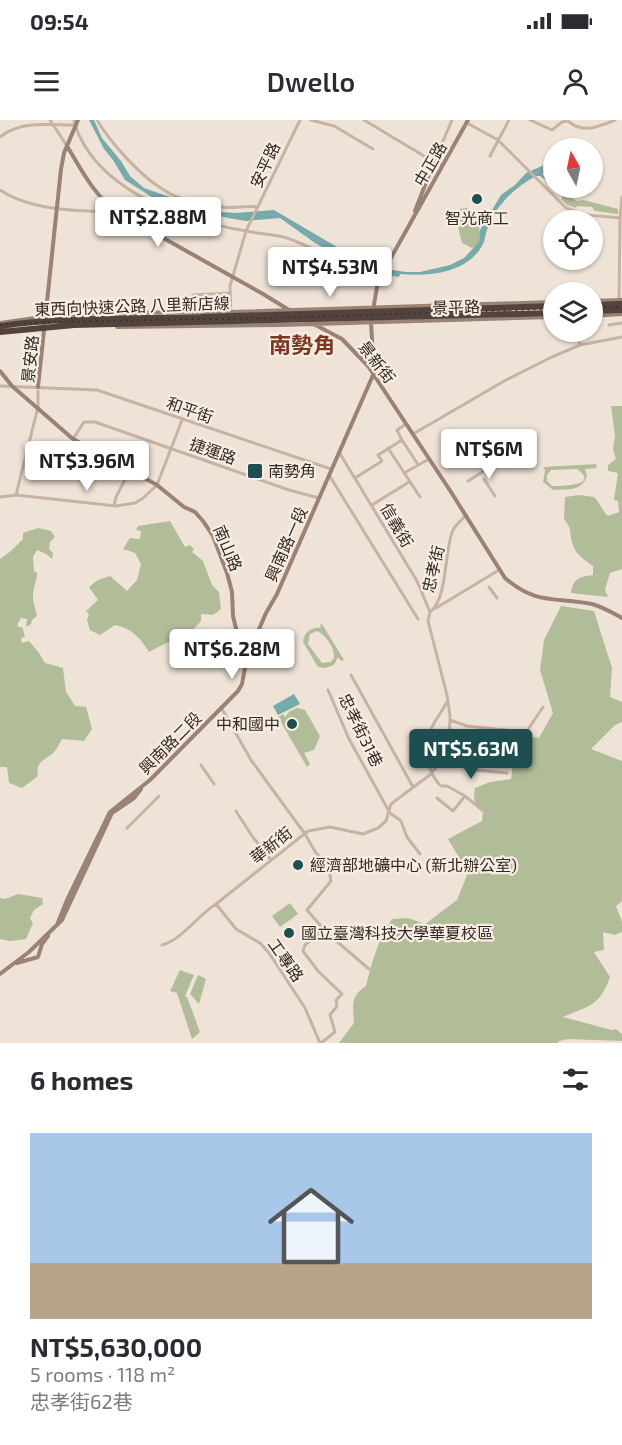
<!DOCTYPE html>
<html lang="en">
<head>
<meta charset="utf-8">
<style>
  :root { --surface:#fff; --page:#f2f2f3; --text:#2b2b33; --muted:#7c7c81; --accent:#1d4f51 }
  body { margin:0; font-family:"Exo 2","Noto Sans TC",sans-serif; background:var(--page); color:var(--text); height:100vh; display:flex; flex-direction:column; font-size:22px; white-space:nowrap }
  * { box-sizing:border-box; margin:0 }
  p { font-size:20px; color:var(--muted) }
  .icon { flex:none; width:33px; height:33px; fill:none; stroke:currentColor; stroke-width:2; stroke-linecap:round; stroke-linejoin:round }
  .map { position:relative; height:923px; overflow:hidden }
  .details { display:flex; flex-direction:column; background:var(--surface); flex:1 }
  .details>* { flex:none }
  .needle { width:39px; rotate:351deg }
  .buttons { position:absolute; left:543px; top:18px; display:grid; gap:12px }
  .buttons a { display:grid; place-items:center; width:60px; height:60px; border-radius:50%; background:var(--surface); box-shadow:0 2px 4px #0004; font-size:30px }
  .price { position:absolute; translate:-50% -51px; padding:0 14px; border-radius:6px; background:#fff; color:#222; font-size:20px; line-height:39px; filter:drop-shadow(0 2px 3px #0008) }
  .price::after { content:''; position:absolute; left:50%; top:36px; width:18px; height:14px; margin-left:-9px; background:inherit; clip-path:polygon(0 0,100% 0,50% 100%) }
  .price.on { background:var(--accent); color:#fff }
  ul { padding:0; list-style:none }
  li { display:grid; align-content:center; gap:12px; height:318px; padding:0 30px }
  li span { display:grid; place-items:center; height:186px; border-radius:0px; color:#555 }
  li>.icon { margin-inline-start:auto }
  span .icon { width:108px; height:108px; fill:#fffc; stroke-width:1 }
  li b { font-size:26px }
  h2 { display:flex; justify-content:space-between; align-items:center; height:72px; padding:0 30px; font-size:26px }
  .status { display:flex; justify-content:space-between; align-items:center; height:42px; padding:0 30px; background:var(--surface); direction:ltr }
  .status svg { height:16px; fill:currentColor }
  header { display:flex; justify-content:space-between; align-items:center; height:78px; padding:0 30px; background:var(--surface); font-size:27px; font-weight:600 }
  .map>svg:first-child { display:block }
</style>
</head>
<body>
<div class="status"><b>09:54</b><svg viewBox="0 0 49 12"><path d="M0 12V9h3v3zM5 12V6h3v6zM10 12V3h3v9zM15 12V0h3v12zM26 1h20v11H26zM47 4h2v5h-2z"/></svg></div>
<header><svg class="icon" aria-label="menu" viewBox="0 0 24 24"><path d="M4 6h16M4 12h16M4 18h16"/></svg>Dwello<svg class="icon" aria-label="person" viewBox="0 0 24 24"><circle cx="12" cy="8" r="4"/><path d="M4 21q1-7 8-7t8 7"/></svg></header>
<div class="map">
<svg width="622" height="923" viewBox="0 0 622 923">
  <rect width="100%" height="100%" fill="#efe3d7"/>
  <path fill="#b1bd98" fill-rule="evenodd" d="M565 74 577 81 584 80 618 89V94L595 91 592 87 577 86 576 88 567 85 561 79Z
    M467 88C478 93 483 115 478 125L472 128 462 123 456 99 460 89Z
    M611 286H622V449L610 453 605 470 608 477 571 473C573 458 580 457 593 455V446C586 441 575 434 573 425 568 412 574 412 564 399L565 377 579 375 594 377C601 383 601 390 608 396L619 392 618 381 614 380 618 353 608 351V345L616 339 613 329 615 316Z
    M596 344 597 348 585 349 587 356C582 372 567 369 553 370L543 362 545 350 543 347ZM577 349C601 366 560 366 552 366L547 361V355L551 350Z
    M170 401 185 427 190 425 194 429 192 432 203 441 212 465 219 472 221 489 213 495 201 494V501L190 513 182 515 149 532C140 518 132 508 115 505L100 515 90 510 87 500 89 494 86 491 98 480 89 467 98 460 110 456 127 471 137 460 141 444 135 433 123 429 130 418 140 419 141 411 136 410 138 406Z
    M38 408 51 411 55 417 50 422 49 429 53 433 52 439 46 434 37 430 33 437 34 451 37 453C37 460 35 462 34 469 31 477 35 487 37 496L32 500 31 504 26 507 27 499 21 498 18 503V507H22L25 516 21 519 22 523 29 521 39 533 45 543 63 548 66 572 75 586 86 587 92 609 84 621 62 619C60 623 57 629 54 632 45 641 35 641 38 656L22 668 9 663 7 647H0V439L11 431 23 419V413Z
    M561 486 594 491 612 548 610 577 622 582V602L615 605 591 629 622 641V781L616 786 622 802V812L615 815 603 812 604 830 594 832 610 857C599 887 590 885 563 897L612 910 616 909 622 914V921L568 919 559 921 558 923H339L354 903C353 886 350 876 366 866 372 841 378 820 392 799L408 798 425 804 457 780 468 753 448 719 482 701 483 691C474 686 473 678 475 668L490 662 511 659 514 636 526 616 539 618 553 593 540 550 544 520Z
    M322 504 344 540 341 541 338 537 334 545 325 548 318 547 303 522C304 512 311 507 321 508L320 505ZM317 511C326 515 335 528 334 538L331 542 322 543 308 524 310 514Z
    M297 588 305 590 320 616 314 630 304 633 310 644 307 647 278 597 283 594 285 597 290 591Z
    M18 774 42 778 43 784 34 790 30 798 33 803 26 819 10 821 0 819V778L5 779Z
    M290 783 298 794 280 807 272 796Z
    M180 850 194 855 185 876 187 877 200 912 192 919 177 873 170 871Z
    M198 855 206 859 199 884 190 874Z"/>
  <path fill="#77aaab" d="M89 0H94L102 18 121 41 130 56 144 68 167 76 221 92 236 93 274 90 354 137 380 148 406 152H420L450 145 464 138 479 122 480 110 501 75 515 65 526 53 553 41V47L542 54 553 65 540 56H536C515 67 494 87 487 110 485 115 485 120 483 124 469 153 428 157 400 154L399 157 386 155 377 150 355 145 315 123 280 98 246 101 228 98 155 79 125 60 113 40 104 29Z
    M294 574 300 584 278 595 273 586Z"/>
  <g fill="none" stroke-linecap="round" stroke-linejoin="round">
    <path stroke="#c6b3a4" stroke-width="3" d="M50 0 67 26
      M74 0C76 6 77 12 80 17 108 75 187 101 246 111 260 114 273 114 287 118 319 129 347 148 377 163
      M97 0C110 22 141 57 164 70 179 80 203 85 221 87 233 89 246 85 258 87
      M311 0 334 6 373 29
      M364 0 434 42 443 45
      M530 0 552 10 562 2 568 1C583 14 598 7 615 0
      M467 3 498 20 566 88 588 95 620 98
      M0 17C22 0 50 5 76 5
      M490 36 509 0
      M434 42 452 0
      M0 70C32 91 78 91 115 92
      M193 175 230 173
      M619 180 620 98 622 77
      M231 194 230 166 246 111 300 0
      M609 205 622 203
      M576 212 580 225
      M0 266 97 270 331 349
      M413 314 506 260 552 237 580 225 622 217
      M73 319 84 302H95L289 370 319 378
      M402 320 417 343
      M388 328 420 377
      M339 332 417 461 430 492
      M404 353 429 339
      M329 355 418 499
      M355 358 382 341 378 335 402 320 397 310 406 304
      M484 359 495 376
      M468 361 500 341
      M16 375 38 287V267
      M0 377 16 375 116 386 135 383 142 379 157 365 182 300
      M372 385 409 362
      M114 386 116 377 130 350
      M489 467 497 478
      M436 488 499 450
      M351 555 413 667
      M328 570 349 619 390 693 401 701 407 717 420 734
      M222 589 251 640 305 714 316 733 328 744 331 761 307 790 327 813 369 849
      M450 600 467 606 523 612 527 611 543 587
      M441 640 475 650 507 653
      M201 645 214 664
      M465 676 487 694
      M437 678 453 691 465 676 447 666H441C430 656 422 630 428 616 432 604 441 593 447 582
      M236 691 252 716 271 740
      M127 708 159 676
      M216 784 236 809 260 823 269 833 305 888 320 923
      M162 825C183 819 198 795 216 784L308 711 330 707 363 714 378 708 386 701 391 684 431 654 441 640 449 625 450 596 447 575 428 501 430 492C448 479 444 430 453 410 456 404 462 400 466 395
      M321 923 335 912 330 895 337 886 336 880 342 874 318 851 303 831 305 825 324 809"/>
    <path stroke="#9a8275" stroke-width="4" d="M67 26C82 51 94 75 117 92L263 174 294 193
      M415 91 434 42
      M592 181 622 180
      M592 196 622 194
      M308 201 342 219 368 246 451 372 505 458C536 485 556 477 592 484 603 487 613 493 622 498
      M0 203 56 195 95 193 231 192 554 182
      M117 207 280 205 554 197
      M0 251 12 266 73 319 157 365 184 387 195 392 203 401 213 416 227 453 232 472 233 496 238 517 247 536
      M38 267 61 49 64 33 78 0
      M57 805 67 780 110 692 150 660 238 571 242 564 247 537 266 493 277 474 374 253 371 202 378 161 468 0
      M17 843 38 837 42 824 48 816
      M0 854 29 832 62 800 112 693 134 678 141 669"/>
    <path stroke="#52433c" stroke-width="6" d="M592 185 622 184
      M592 191 622 190
      M0 206C69 196 135 199 204 197 320 194 437 190 554 186
      M0 212 74 205 554 193"/>
    <path stroke="#322925" stroke-width="1.5" stroke-dasharray="1.5 4.5" stroke-linecap="butt" d="M592 188 622 187
      M0 205 51 202 269 198 554 189"/>
  </g>
  <g fill="#1d4f51" stroke="#f7ede2" stroke-width="2">
    <circle cx="477" cy="79" r="6"/>
    <rect x="247" y="343" width="16" height="16" rx="3"/>
    <circle cx="292" cy="604" r="6"/>
    <circle cx="298" cy="745" r="6"/>
    <circle cx="289" cy="813" r="6"/>
  </g>
  <g text-anchor="middle" stroke-width="4.5" stroke-linejoin="round" paint-order="stroke">
    <g font-size="16" fill="#322925" stroke="#f7ede2">
      <text transform="translate(430 44) rotate(-60)" y="6">中正路</text>
      <text transform="translate(265 45) rotate(-65)" y="6">安平路</text>
      <text transform="translate(132 186) rotate(-2)" y="6">東西向快速公路 八里新店線</text>
      <text transform="translate(456 187) rotate(-2)" y="6">景平路</text>
      <text transform="translate(30 239) rotate(-84)" y="6">景安路</text>
      <text transform="translate(377 242) rotate(52)" y="6">景新街</text>
      <text transform="translate(190 290) rotate(19)" y="6">和平街</text>
      <text transform="translate(213 331) rotate(19)" y="6">捷運路</text>
      <text transform="translate(397 405) rotate(60)" y="6">信義街</text>
      <text transform="translate(286 424) rotate(-66)" y="6">興南路一段</text>
      <text transform="translate(228 428) rotate(67)" y="6">南山路</text>
      <text transform="translate(433 449) rotate(-77)" y="6">忠孝街</text>
      <text transform="translate(361 610) rotate(64)" y="6">忠孝街31巷</text>
      <text transform="translate(170 623) rotate(-45)" y="6">興南路二段</text>
      <text transform="translate(271 725) rotate(-38)" y="6">華新街</text>
      <text transform="translate(286 840) rotate(55)" y="6">工專路</text>
    </g>
    <g font-size="16" fill="#322925" stroke="#f7ede2" text-anchor="start">
      <text x="477" y="104" text-anchor="middle">智光商工</text>
      <text x="268" y="357">南勢角</text>
      <text x="280" y="610" text-anchor="end">中和國中</text>
      <text x="310" y="751">經濟部地礦中心 (新北辦公室)</text>
      <text x="301" y="819">國立臺灣科技大學華夏校區</text>
    </g>
    <g font-size="22" font-weight="bold" fill="#7d3622" stroke="#f7ede2">
      <text x="302" y="233">南勢角</text>
    </g>
  </g>
</svg>
<div class="buttons">
<a><svg class="needle" viewBox="-14 -14 28 28"><path d="M0-13l5 13h-10z" fill="#e53935"/><path d="M0 13l5-13h-10z" fill="#7c7c81"/></svg></a>
<a><svg class="icon" aria-label="locate" viewBox="0 0 24 24"><circle cx="12" cy="12" r="6"/><path d="M12 2v4M12 18v4M2 12h4M18 12h4"/></svg></a>
<a><svg class="icon" aria-label="layers" viewBox="0 0 24 24"><path d="M12 4l9 5-9 5-9-5zM3 14l9 5 9-5"/></svg></a>
</div>
<b class="price" style="left:158px;top:128px">NT$2.88M</b>
<b class="price" style="left:330px;top:178px">NT$4.53M</b>
<b class="price" style="left:489px;top:360px">NT$6M</b>
<b class="price" style="left:87px;top:372px">NT$3.96M</b>
<b class="price" style="left:232px;top:560px">NT$6.28M</b>
<b class="price on" style="left:471px;top:660px">NT$5.63M</b>
</div>
<section class="details">
<h2>6 homes<svg class="icon" aria-label="filters" viewBox="0 0 24 24"><path d="M4 7h16M4 17h16"/><circle cx="9" cy="7" r="2"/><circle cx="15" cy="17" r="2"/></svg></h2>
<ul>
<li><span style="background:linear-gradient(#a9c7e8 70%,#b9a48a 0)"><svg class="icon" aria-label="home" viewBox="0 0 24 24"><path d="M3 11l9-7 9 7M6 9v11h12V9"/></svg></span><div><b>NT$5,630,000</b><p>5 rooms · 118 m²</p><p>忠孝街62巷</p></div></li>
</ul>
</section>
</body>
</html>
